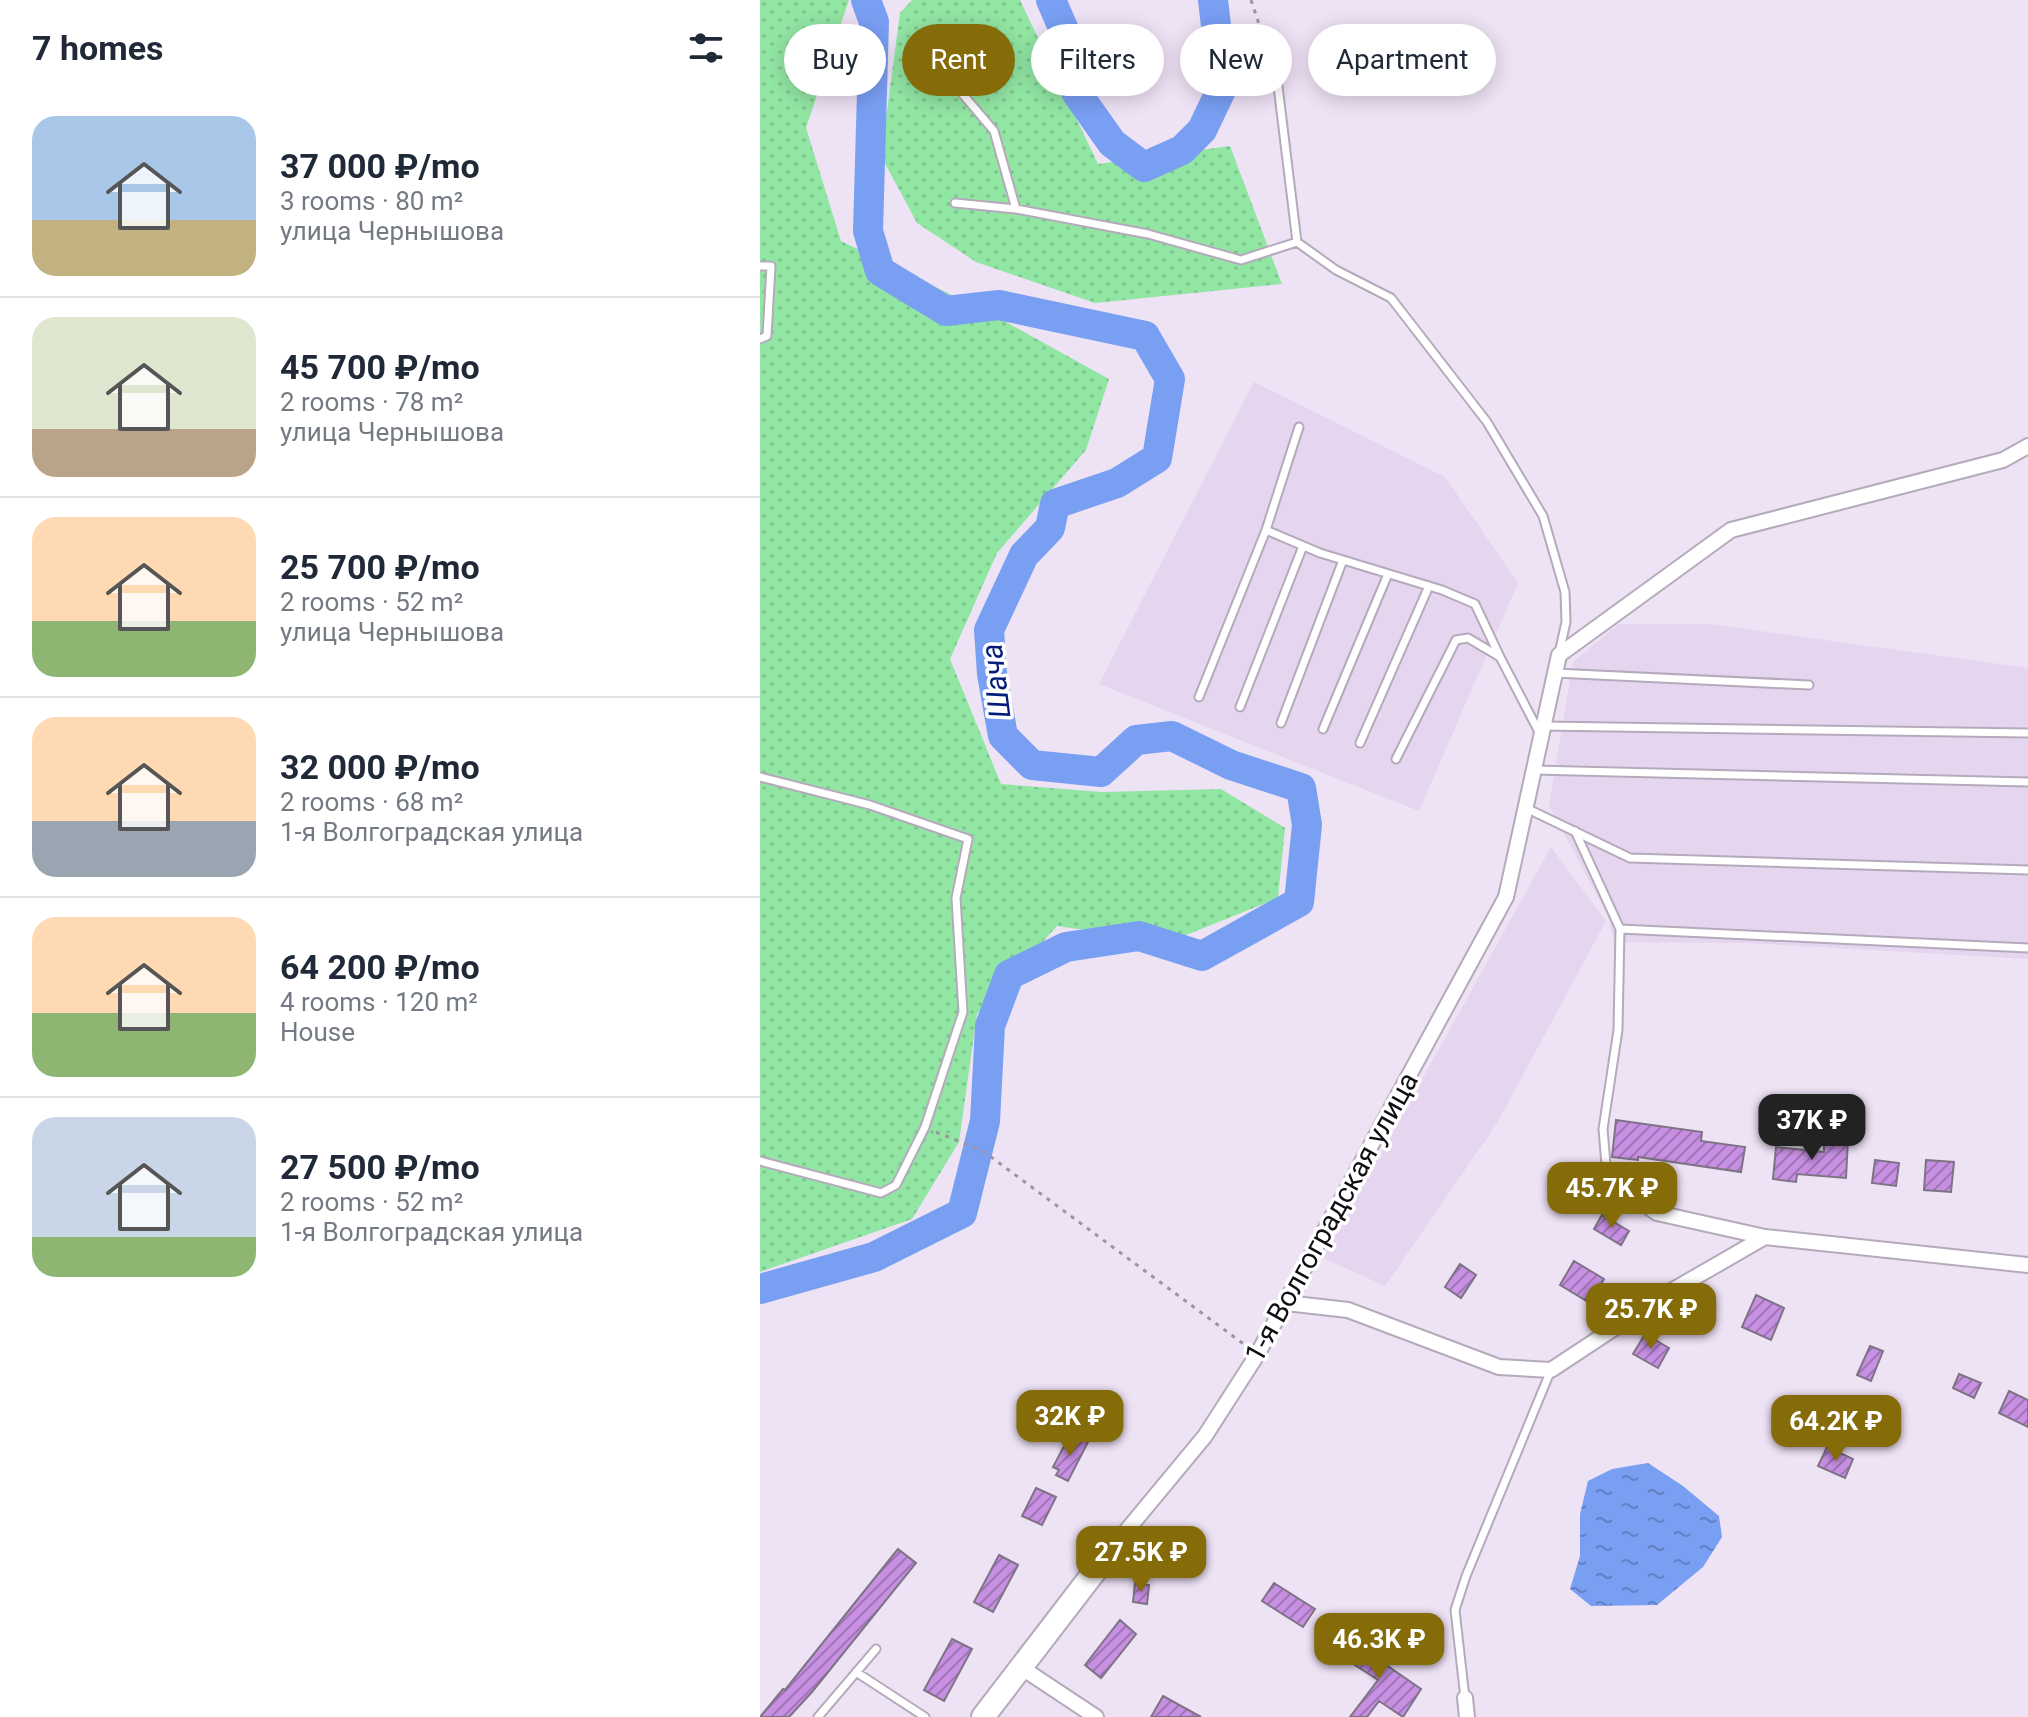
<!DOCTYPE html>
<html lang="en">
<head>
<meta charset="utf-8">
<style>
  :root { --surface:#fff; --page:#f6f6f7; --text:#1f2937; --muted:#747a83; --line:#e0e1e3; --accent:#856c08 }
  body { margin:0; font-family:Roboto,sans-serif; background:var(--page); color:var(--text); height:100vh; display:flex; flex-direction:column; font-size:30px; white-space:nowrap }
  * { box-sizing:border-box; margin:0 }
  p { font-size:26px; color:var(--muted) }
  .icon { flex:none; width:44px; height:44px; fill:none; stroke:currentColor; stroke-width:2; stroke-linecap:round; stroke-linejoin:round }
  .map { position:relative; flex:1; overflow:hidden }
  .details { display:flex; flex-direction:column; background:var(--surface); width:760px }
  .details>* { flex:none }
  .banner { position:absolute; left:24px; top:24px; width:760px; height:72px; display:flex; gap:16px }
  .price { position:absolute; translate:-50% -68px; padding:0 18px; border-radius:16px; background:var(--accent); color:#fff; font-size:26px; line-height:52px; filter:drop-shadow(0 2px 4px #0008) }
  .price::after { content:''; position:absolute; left:50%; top:48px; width:24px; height:18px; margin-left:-12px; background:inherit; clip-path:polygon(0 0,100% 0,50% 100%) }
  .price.active { background:#222; color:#fff }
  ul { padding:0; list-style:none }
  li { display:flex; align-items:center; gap:24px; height:200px; padding:0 32px }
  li+li { border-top:2px solid var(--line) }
  li span { display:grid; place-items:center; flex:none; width:224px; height:160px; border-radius:24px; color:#555 }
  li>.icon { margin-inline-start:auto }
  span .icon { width:96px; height:96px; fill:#fffc; stroke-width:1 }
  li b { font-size:34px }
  h2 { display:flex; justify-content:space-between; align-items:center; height:96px; padding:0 32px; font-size:34px }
  .pill { padding:0 28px; border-radius:36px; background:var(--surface); box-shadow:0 4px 20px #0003; font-size:28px; line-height:72px }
  .pill.active { background:var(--accent); color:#fff }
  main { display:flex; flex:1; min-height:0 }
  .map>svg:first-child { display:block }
</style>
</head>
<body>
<main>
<section class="details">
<h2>7 homes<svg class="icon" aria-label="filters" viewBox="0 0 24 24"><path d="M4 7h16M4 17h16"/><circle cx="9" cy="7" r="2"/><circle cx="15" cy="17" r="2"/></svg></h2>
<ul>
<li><span style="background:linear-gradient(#a9c7e8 65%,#c2b280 0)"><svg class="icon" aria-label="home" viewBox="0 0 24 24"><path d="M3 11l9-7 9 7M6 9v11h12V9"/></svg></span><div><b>37 000 ₽/mo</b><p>3 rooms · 80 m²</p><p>улица Чернышова</p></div></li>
<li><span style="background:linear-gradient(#dfe7d0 70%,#b9a48a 0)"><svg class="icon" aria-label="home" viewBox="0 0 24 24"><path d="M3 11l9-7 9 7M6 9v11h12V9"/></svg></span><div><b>45 700 ₽/mo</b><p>2 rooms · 78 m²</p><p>улица Чернышова</p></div></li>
<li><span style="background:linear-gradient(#ffd9b3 65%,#8fb573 0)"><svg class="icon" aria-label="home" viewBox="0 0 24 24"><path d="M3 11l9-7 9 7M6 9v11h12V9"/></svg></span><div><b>25 700 ₽/mo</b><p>2 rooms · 52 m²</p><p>улица Чернышова</p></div></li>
<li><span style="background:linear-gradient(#ffd9b3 65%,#9aa5b1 0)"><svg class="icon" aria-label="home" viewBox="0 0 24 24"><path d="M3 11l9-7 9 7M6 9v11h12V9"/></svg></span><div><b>32 000 ₽/mo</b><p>2 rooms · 68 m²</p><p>1-я Волгоградская улица</p></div></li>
<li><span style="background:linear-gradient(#ffd9b3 60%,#8fb573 0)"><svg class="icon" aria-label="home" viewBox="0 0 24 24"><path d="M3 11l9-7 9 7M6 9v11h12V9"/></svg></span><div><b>64 200 ₽/mo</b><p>4 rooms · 120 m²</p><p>House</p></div></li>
<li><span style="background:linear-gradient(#c9d6e8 75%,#8fb573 0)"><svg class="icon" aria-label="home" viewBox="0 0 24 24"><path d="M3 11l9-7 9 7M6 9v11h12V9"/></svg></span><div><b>27 500 ₽/mo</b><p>2 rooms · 52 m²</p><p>1-я Волгоградская улица</p></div></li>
</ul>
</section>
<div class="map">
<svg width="1268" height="1717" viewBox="0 0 1268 1717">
  <defs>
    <pattern id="grass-dots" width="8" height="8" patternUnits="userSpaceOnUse" patternTransform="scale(2)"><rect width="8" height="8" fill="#92e6a4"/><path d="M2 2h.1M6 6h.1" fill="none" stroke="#7dc48c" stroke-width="1.8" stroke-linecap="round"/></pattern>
    <pattern id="water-ripples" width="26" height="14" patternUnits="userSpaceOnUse" patternTransform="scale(2)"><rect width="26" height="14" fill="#799ff3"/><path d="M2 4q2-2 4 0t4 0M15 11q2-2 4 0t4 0" fill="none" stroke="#6280c3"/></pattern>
    <pattern id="building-hatch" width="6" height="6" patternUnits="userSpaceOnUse" patternTransform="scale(2)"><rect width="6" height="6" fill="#c790e3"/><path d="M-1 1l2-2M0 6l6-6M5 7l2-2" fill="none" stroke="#a074b7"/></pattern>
  </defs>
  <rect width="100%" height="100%" fill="#eee2f5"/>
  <path fill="#e5d5ee" d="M494 382 685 477 758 583 659 811 339 684Z
    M859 624H950L1268 668V959L989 943 854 942 849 918 789 805 813 662Z
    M791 847 846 921 737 1123 625 1286 563 1258Z"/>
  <path fill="url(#grass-dots)" d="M0 0H89L46 128 81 241 235 316 349 379 326 450 237 553 190 659 241 784 342 792 461 789 525 828 518 898 409 942 297 926 217 1014 199 1142 152 1219 0 1272Z
    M152 0H260L338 164 470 146 522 284 335 303 216 262 157 223 121 156 140 13Z"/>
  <path fill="url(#water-ripples)" d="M888 1463 923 1486 959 1516 962 1537 943 1567 897 1605 831 1606 810 1589 820 1556V1514L828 1481 852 1469Z"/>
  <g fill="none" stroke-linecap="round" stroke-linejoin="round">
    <path stroke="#799ff3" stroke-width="30" d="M291 0 313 51 316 92 352 143 384 167 422 150 442 130 463 86 453 0
      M0 1289 114 1257 202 1213 225 1121 230 1026 249 975 306 947 379 936 442 956 539 902 547 825 541 788 471 765 412 736 376 740 341 772 272 765 243 736 232 674 229 630 264 555 290 528 295 504 357 483 397 458 410 379 385 336 239 305 186 311 120 271 108 231 114 22 106 0"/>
  </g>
  <path fill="url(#building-hatch)" stroke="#7e7384" stroke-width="2" d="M856 1120 942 1132 941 1141 985 1147 981 1172 878 1157V1160L852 1157Z
    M1064 1139 1088 1140 1086 1178 1037 1174 1036 1182 1013 1179 1016 1147 1064 1152Z
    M1115 1160 1139 1163 1136 1186 1112 1183Z
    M1166 1160 1194 1162 1191 1192 1164 1190Z
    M842 1215 869 1231 861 1245 834 1229Z
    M814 1261 844 1279 830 1303 800 1285Z
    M700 1264 716 1275 701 1298 685 1287Z
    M996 1295 1024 1308 1011 1340 982 1327Z
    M885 1334 909 1348 898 1368 873 1354Z
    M1110 1346 1123 1351 1111 1381 1097 1375Z
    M1199 1374 1221 1383 1214 1398 1193 1388Z
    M1249 1391 1268 1400V1427L1239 1413Z
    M316 1436 328 1442 308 1481 296 1475 299 1470 293 1467 304 1446 310 1449Z
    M1067 1447 1093 1459 1085 1478 1058 1466Z
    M276 1488 296 1497 282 1525 262 1516Z
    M138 1549 156 1563 52 1692 29 1717H0L23 1689 25 1690Z
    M239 1555 258 1565 233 1612 214 1602Z
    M375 1583 389 1585 387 1604 373 1602Z
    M514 1583 555 1609 543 1627 502 1601Z
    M360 1620 376 1634 341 1678 325 1665Z
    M583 1635 661 1689 643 1717 619 1701 607 1717H590L618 1680 573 1651Z
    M192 1639 212 1649 184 1701 164 1690Z
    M403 1696 441 1717H391Z"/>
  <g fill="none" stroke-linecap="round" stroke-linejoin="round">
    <g stroke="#b5aabc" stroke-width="11">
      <path id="lane" d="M178 65 234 131 256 209
        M517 78 537 242 576 270 631 298 727 422 783 516 805 592 806 622 799 653
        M195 203 256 209 388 234 481 260 537 242
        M0 266H11L7 336 0 339
        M506 530 560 553 682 590 715 604 740 657
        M795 673 1049 685
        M439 697 506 530 539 427
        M480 707 543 546
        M521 723 583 560
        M783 726 1268 733
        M563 729 628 574
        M600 743 669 586
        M636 759 696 640 708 638 740 657 780 734
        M774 770 1268 782
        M0 777 110 805 208 839 196 898 203 1012 165 1127 136 1185 121 1193 0 1161
        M766 808 870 858 1268 870
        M815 831 860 929 1268 948
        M847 1176 843 1129 858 1030 860 929
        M96 1672 165 1717
        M705 1698 695 1610 706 1576 791 1370
        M58 1717 116 1649"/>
    </g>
    <g stroke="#b5aabc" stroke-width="18">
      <path id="street" d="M847 1176 897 1213 1005 1237 1268 1265
        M526 1303 588 1310 739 1367 791 1370 906 1294 1005 1237
        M358 1541 445 1436 497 1355 746 897 799 655 971 530 1243 460 1268 446
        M262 1668 336 1717
        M705 1698 707 1717"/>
    </g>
    <g stroke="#b5aabc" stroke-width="26">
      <path id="secondary" d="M223 1717 358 1541"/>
    </g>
    <path stroke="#9e95a3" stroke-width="3" stroke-dasharray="4 6" stroke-linecap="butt" d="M491 0 514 69
      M176 1132 223 1151 485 1345"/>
    <use href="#lane" stroke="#fff" stroke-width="7"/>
    <use href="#street" stroke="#fff" stroke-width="14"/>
    <use href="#secondary" stroke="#fff" stroke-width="22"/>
  </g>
  <g text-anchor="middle" stroke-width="7" stroke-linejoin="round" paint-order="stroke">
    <g font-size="28" fill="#0f0c12" stroke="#fff">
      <text transform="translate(571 1217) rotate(-61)" y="10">1-я Волгоградская улица</text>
    </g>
    <g font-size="30" font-style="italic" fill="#031b7a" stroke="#fff">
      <text transform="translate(236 681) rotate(-97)" y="10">Шача</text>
    </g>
  </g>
</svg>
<b class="price active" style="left:1052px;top:1162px">37K ₽</b>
<b class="price" style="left:852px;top:1230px">45.7K ₽</b>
<b class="price" style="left:891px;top:1351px">25.7K ₽</b>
<b class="price" style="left:310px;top:1458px">32K ₽</b>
<b class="price" style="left:1076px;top:1463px">64.2K ₽</b>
<b class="price" style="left:381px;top:1594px">27.5K ₽</b>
<b class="price" style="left:619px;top:1681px">46.3K ₽</b>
<div class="banner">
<a class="pill">Buy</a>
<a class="pill active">Rent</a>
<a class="pill">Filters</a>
<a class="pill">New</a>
<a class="pill">Apartment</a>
</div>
</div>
</main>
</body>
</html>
